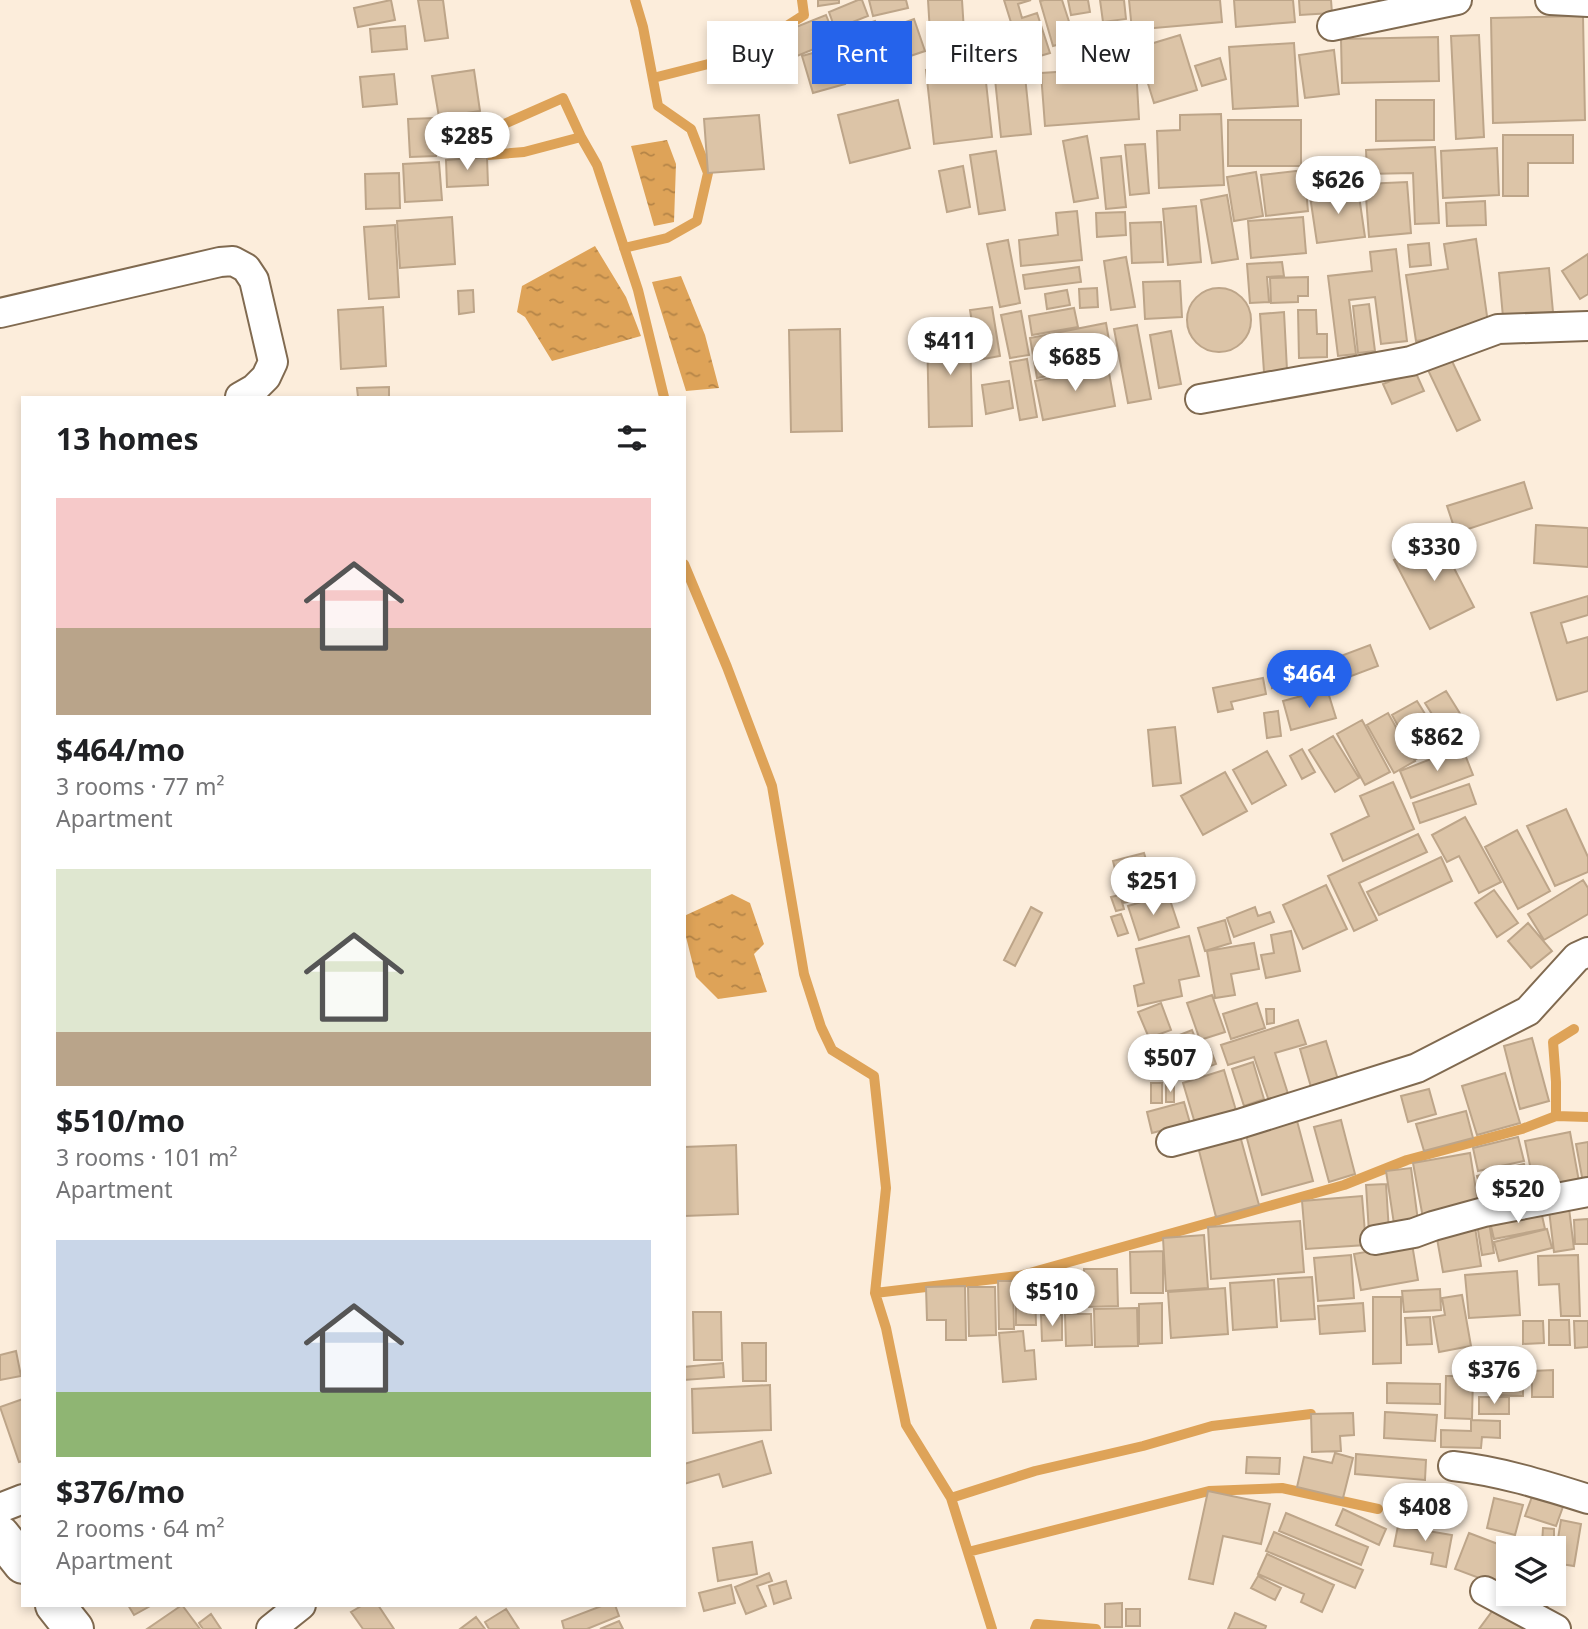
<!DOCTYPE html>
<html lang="en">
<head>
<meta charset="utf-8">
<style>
  :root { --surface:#fff; --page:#f2f2f2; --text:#202124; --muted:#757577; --accent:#2563eb }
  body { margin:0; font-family:"Noto Sans",sans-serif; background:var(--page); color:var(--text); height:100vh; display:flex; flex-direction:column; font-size:26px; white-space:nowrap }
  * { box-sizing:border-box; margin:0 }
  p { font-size:23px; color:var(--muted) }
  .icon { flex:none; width:38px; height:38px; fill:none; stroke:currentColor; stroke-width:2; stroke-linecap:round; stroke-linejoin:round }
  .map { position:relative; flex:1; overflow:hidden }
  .drawer { position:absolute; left:21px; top:396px; width:665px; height:1211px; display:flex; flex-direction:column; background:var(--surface); border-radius:0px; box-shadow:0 4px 10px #0003 }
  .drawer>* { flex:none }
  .top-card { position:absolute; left:707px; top:21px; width:665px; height:63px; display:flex; gap:14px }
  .buttons { position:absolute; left:1496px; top:1536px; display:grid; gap:14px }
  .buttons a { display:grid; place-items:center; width:70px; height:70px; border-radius:0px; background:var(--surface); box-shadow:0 4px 10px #0003; font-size:35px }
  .price { position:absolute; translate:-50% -60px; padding:0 16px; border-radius:24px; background:#fff; color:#222; font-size:23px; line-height:46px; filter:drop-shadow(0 2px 4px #0008) }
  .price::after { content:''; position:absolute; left:50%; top:42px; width:21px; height:16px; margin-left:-10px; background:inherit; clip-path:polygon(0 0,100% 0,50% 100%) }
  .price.on { background:var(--accent); color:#fff }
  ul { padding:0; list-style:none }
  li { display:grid; align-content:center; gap:14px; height:371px; padding:0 35px }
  li span { display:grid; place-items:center; height:217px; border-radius:0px; color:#555 }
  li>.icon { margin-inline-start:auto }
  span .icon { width:126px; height:126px; fill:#fffc; stroke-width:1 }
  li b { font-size:30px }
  h2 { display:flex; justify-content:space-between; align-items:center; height:84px; padding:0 35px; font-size:30px }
  .pill { padding:0 24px; border-radius:0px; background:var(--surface); box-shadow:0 4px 10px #0003; font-size:24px; line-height:63px }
  .pill.on { background:var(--accent); color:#fff }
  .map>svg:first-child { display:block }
</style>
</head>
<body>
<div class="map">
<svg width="1588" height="1629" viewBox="0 0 1588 1629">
  <defs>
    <pattern id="water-ripples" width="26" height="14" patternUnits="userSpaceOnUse" patternTransform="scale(1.75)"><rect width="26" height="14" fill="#dea358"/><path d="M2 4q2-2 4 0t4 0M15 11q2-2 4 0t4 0" fill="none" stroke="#b48447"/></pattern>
  </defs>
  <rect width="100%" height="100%" fill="#fceddb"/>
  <path fill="url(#water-ripples)" d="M667 140 676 164 674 222 654 226 631 146Z
    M595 246 626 297 641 336 552 361 525 317 517 312 522 286Z
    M681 276 705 335 719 388 686 391 652 282Z
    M732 894 750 903 764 944 754 954 767 992 718 999 696 977 684 929V916Z"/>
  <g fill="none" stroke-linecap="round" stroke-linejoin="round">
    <path stroke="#dea358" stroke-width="10" d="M653 78 740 56 804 15 802 0
      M474 134 486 132 563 98 581 137
      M464 157 524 152 581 137 597 165 638 290 664 397
      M624 248 667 238 697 221 708 173 691 129 658 106 643 27 635 0
      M684 564 727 667 772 786 804 974 821 1027 832 1050 874 1076 886 1188 875 1293 886 1328 906 1425 951 1498 992 1629
      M1556 1116V1082L1553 1042 1574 1029
      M875 1293 1019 1276 1344 1185 1407 1160 1522 1129 1556 1116 1588 1117
      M951 1498 1035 1471 1143 1446 1212 1426 1311 1414
      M968 1552 1209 1491 1282 1488 1378 1509
      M1035 1629 1037 1624 1096 1629"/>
  </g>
  <path fill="#dcc4a7" stroke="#bda589" stroke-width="2" d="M391 0 395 20 358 27 354 8Z
    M418 0H443L448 38 425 41Z
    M818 0H839V3L818 6Z
    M858 0H862L868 16 835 29 829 12Z
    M869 0H906L908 8 873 16Z
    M928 0H962L965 47 931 49Z
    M1004 0H1031L1018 4 1022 18 1037 13 1050 53 1023 61Z
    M1044 0H1062L1075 40 1053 46 1040 1Z
    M1068 0H1088L1090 12 1071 15Z
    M1100 0H1124L1126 19 1103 22Z
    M1129 0H1220L1222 22 1132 30Z
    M1234 0H1293L1295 22 1236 27Z
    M1299 0H1331L1332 13 1300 15Z
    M826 15 836 40 797 56 786 31Z
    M1583 16 1585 120 1493 123 1491 18Z
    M914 19 925 51 851 76 837 34 875 21 878 32Z
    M405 26 407 49 372 52 370 29Z
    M1180 35 1197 90 1154 103 1137 48Z
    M1479 35 1484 137 1456 139 1451 36Z
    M968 36H981V41H985V48H991V60H968Z
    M1438 37 1439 81 1342 83 1341 39Z
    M1294 43 1298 106 1233 109 1229 47Z
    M834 47 845 84 813 93 802 56Z
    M1334 50 1339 94 1305 98 1299 55Z
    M1220 58 1226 79 1202 86 1195 66Z
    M984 64 992 137 934 144 926 70Z
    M1136 67 1139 119 1045 126 1041 73Z
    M474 70 480 111 439 117 432 76Z
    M394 74 397 104 363 107 360 77Z
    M1025 76 1031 134 1001 137 995 79Z
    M898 100 910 148 850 163 838 115Z
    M1376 100H1434V140L1376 141Z
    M1221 114 1224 185 1159 188 1157 131 1180 130V115Z
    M759 115 764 169 708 173 704 119Z
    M435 118 436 156 410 157 408 119Z
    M1228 120H1301V166H1228Z
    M484 123 486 153 445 155 444 125Z
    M1503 135H1573V163H1528V196H1503Z
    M1087 136 1098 198 1074 202 1063 141Z
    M1145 144 1149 193 1130 195 1125 145Z
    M1435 147 1439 223 1415 224 1413 173 1367 174 1366 150Z
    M1497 148 1499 195 1443 198 1441 151Z
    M996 151 1005 210 979 214 970 155Z
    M1121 156 1126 207 1106 209 1101 158Z
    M487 157 488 185 447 187 446 160Z
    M439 162 442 200 405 202 403 164Z
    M963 166 970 207 947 212 939 171Z
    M1304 170 1308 211 1266 216 1261 175Z
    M1256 172 1263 216 1234 221 1227 177Z
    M399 173 400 208 366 209 365 174Z
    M1407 182 1411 233 1369 237 1365 184Z
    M1358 189 1365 237 1317 243 1310 196Z
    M1227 195 1238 259 1212 263 1201 200Z
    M1485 201 1486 225 1447 226 1446 203Z
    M1196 206 1201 262 1168 265 1163 209Z
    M1077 211 1082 260 1021 266 1019 240 1058 235 1056 213Z
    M1125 212 1126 235 1097 237 1096 213Z
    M452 217 455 264 400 268 397 221Z
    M1303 217 1306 253 1251 258 1248 221Z
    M1161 222 1163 262 1132 263 1130 223Z
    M395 225 399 297 369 299 364 227Z
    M1476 239 1489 330 1416 341 1406 275 1448 269 1444 244Z
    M1008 240 1020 303 1000 307 987 244Z
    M1429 243 1431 265 1410 267 1408 245Z
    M1396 249 1407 341 1381 344 1375 297 1349 300 1356 354 1338 356 1328 276 1372 271 1370 252Z
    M1588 254V294L1580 299 1562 271Z
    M1126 257 1135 307 1111 310 1104 261Z
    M1282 262 1284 276 1267 277 1269 302 1250 303 1247 264Z
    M1079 267 1081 282 1025 289 1023 275Z
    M1549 268 1553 312 1503 317 1499 273Z
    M1308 277V296H1298V302L1271 303 1270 278Z
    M1180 281 1182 317 1145 319 1143 282Z
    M1187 320a32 32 0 1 1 64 0a32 32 0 1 1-64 0Z
    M1097 288 1098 307 1080 308 1079 289Z
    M473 290 474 312 459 314 458 291Z
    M1067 290 1070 305 1047 309 1045 294Z
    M1369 304 1375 351 1358 353 1353 306Z
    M383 307 386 366 341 369 338 310Z
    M992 307 1000 356 978 360 970 310Z
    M1074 308 1078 327 1032 335 1029 316Z
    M1298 310H1316L1317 334H1327V357L1299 358Z
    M1021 311 1029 355 1010 358 1001 315Z
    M1284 312 1287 370 1264 372 1260 314Z
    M1106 323 1113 363 1037 378 1030 338Z
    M1137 325 1151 399 1128 403 1114 329Z
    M970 327 972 426 929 427 927 328Z
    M840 329 842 431 791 432 789 330Z
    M1171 331 1181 384 1159 388 1150 335Z
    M1027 359 1037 417 1020 420 1010 362Z
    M1451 359 1480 420 1457 431 1428 370Z
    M1108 367 1115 406 1043 420 1035 381Z
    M1415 371 1424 391 1392 404 1383 384Z
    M1009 381 1013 408 986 414 982 385Z
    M389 387V397H358L357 388Z
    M1524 482 1532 508 1456 533 1447 506Z
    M1536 525 1588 528V567L1534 563Z
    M1438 537 1474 607 1430 629 1394 560Z
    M1588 596V615L1561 623 1567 643 1588 637V691L1557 700 1531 613Z
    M1370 645 1378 666 1338 681 1330 660Z
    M1294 673 1295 685 1272 688 1271 676Z
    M1263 678 1266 694 1231 702 1233 709 1218 712 1213 688Z
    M1327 689 1336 718 1291 730 1283 701Z
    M1446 691 1469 728 1449 741 1425 703Z
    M1417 701 1443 743 1416 759 1392 715Z
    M1278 711 1281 736 1267 738 1264 713Z
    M1388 713 1415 761 1394 773 1367 725Z
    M1362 720 1390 772 1365 785 1337 734Z
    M1175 727 1181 783 1153 786 1148 730Z
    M1333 736 1359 778 1335 792 1309 750Z
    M1462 747 1473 775 1411 798 1400 771Z
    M1302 749 1315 772 1302 779 1290 756Z
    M1267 751 1286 785 1252 804 1233 770Z
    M1225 772 1247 811 1203 835 1181 796Z
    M1393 782 1414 829 1343 861 1331 834 1369 816 1360 796Z
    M1469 784 1476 804 1420 823 1413 803Z
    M1566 809 1588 857V872L1555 886 1527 826Z
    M1465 817 1501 882 1479 893 1459 856 1447 862 1432 835Z
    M1517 830 1550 891 1518 909 1485 847Z
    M1418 834 1427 852 1359 883 1377 920 1354 931 1328 876Z
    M1144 853 1148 866 1156 864 1161 883 1154 885 1156 895 1123 903 1113 861Z
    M1441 857 1452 881 1379 915 1367 892Z
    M1583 880 1588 888V914L1544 940 1528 914Z
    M1326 885 1347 929 1303 949 1283 905Z
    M1494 890 1518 923 1497 937 1475 903Z
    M1168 894 1179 927 1139 940 1128 906Z
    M1120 895 1124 909 1116 911 1111 897Z
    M1031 907 1042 913 1015 966 1004 960Z
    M1255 907 1258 916 1270 912 1274 922 1234 937 1227 918Z
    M1121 914 1128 933 1118 936 1111 917Z
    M1225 920 1231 943 1205 951 1198 928Z
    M1528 923 1552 951 1531 968 1508 941Z
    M1291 931 1300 971 1266 978 1261 955 1274 953 1271 935Z
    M1189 936 1199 976 1179 980 1182 996 1138 1006 1134 986 1144 983 1136 949Z
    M1254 943 1259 969 1231 974 1235 995 1215 998 1207 951Z
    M1212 995 1225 1032 1200 1040 1187 1003Z
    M1161 1003 1171 1030 1149 1038 1138 1012Z
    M1257 1003 1265 1028 1231 1039 1223 1014Z
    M1266 1009H1274V1023L1267 1024Z
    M1298 1020 1306 1044 1275 1053 1289 1097 1270 1104 1254 1057 1228 1065 1221 1045Z
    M1192 1030 1198 1045 1148 1066 1141 1050Z
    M1532 1038 1549 1101 1520 1109 1504 1046Z
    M1326 1041 1340 1086 1313 1094 1300 1049Z
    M1210 1048 1216 1064 1172 1080 1166 1065Z
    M1253 1062 1264 1099 1244 1106 1232 1069Z
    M1224 1070 1238 1117 1197 1130 1183 1083Z
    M1505 1073 1520 1123 1477 1135 1462 1086Z
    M1151 1083H1162V1103H1151Z
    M1166 1085H1174V1102H1166Z
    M1429 1089 1436 1114 1408 1122 1401 1096Z
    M1184 1102 1190 1123 1152 1133 1147 1112Z
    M1466 1111 1473 1138 1424 1151 1416 1124Z
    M1296 1117 1313 1181 1262 1195 1245 1131Z
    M1341 1120 1355 1174 1329 1182 1314 1127Z
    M1239 1132 1259 1205 1216 1217 1197 1143Z
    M1570 1132 1580 1187 1536 1195 1525 1141Z
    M1518 1137 1524 1161 1478 1171 1473 1148Z
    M1588 1142V1188H1584L1576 1144Z
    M736 1145 738 1214 684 1216V1147Z
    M1470 1153 1479 1209 1423 1218 1413 1163Z
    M1524 1164 1531 1190 1484 1202 1477 1176Z
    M1411 1168 1418 1221 1394 1224 1386 1171Z
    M1386 1184 1389 1232 1369 1233 1366 1185Z
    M1362 1196 1366 1245 1306 1249 1302 1201Z
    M1568 1200 1574 1249 1554 1252 1548 1202Z
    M1541 1211 1545 1229 1494 1239 1490 1222Z
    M1488 1216 1494 1253 1482 1255 1476 1218Z
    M1588 1219V1244H1575L1574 1220Z
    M1300 1221 1304 1272 1211 1279 1208 1227Z
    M1475 1227 1481 1266 1443 1272 1436 1233Z
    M1547 1229 1552 1248 1499 1261 1494 1242Z
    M1204 1235 1208 1288 1166 1291 1163 1238Z
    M1412 1244 1418 1280 1361 1290 1354 1254Z
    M1163 1251V1293H1131L1130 1252Z
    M1351 1255 1354 1298 1318 1301 1314 1258Z
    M1578 1255 1580 1316H1561L1559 1284 1539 1285 1538 1256Z
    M1084 1269H1117L1118 1306 1085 1307Z
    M1517 1271 1520 1315 1469 1318 1465 1275Z
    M1075 1276V1311L1040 1312 1039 1277Z
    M1312 1277 1315 1319 1281 1321 1278 1279Z
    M1274 1280 1277 1327 1233 1330 1230 1283Z
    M998 1281H1013L1014 1329H999Z
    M965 1286 966 1340H946V1320H927L926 1287Z
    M968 1287H995L996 1335 969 1336Z
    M1225 1288 1228 1334 1171 1338 1168 1292Z
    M1035 1289 1036 1325H1016V1290Z
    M1440 1289 1441 1310 1404 1312 1402 1291Z
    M1462 1295 1471 1346 1439 1352 1433 1317 1445 1315 1442 1298Z
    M1373 1297H1401V1363L1373 1364Z
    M1162 1303V1343L1139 1344V1304Z
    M1363 1303 1365 1331 1320 1334 1318 1306Z
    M1137 1308 1138 1346 1095 1347 1094 1309Z
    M693 1312H721L722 1360H694Z
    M1065 1314H1091L1092 1345 1066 1346Z
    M1041 1315H1062V1340L1042 1341Z
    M1430 1317 1432 1344 1407 1345 1405 1318Z
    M1549 1320H1569L1570 1345H1549Z
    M1523 1321H1543L1544 1343 1523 1344Z
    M1574 1321H1588V1347L1575 1348Z
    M1023 1331 1025 1351 1034 1350 1036 1379 1003 1382 999 1333Z
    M742 1343H766V1381H743Z
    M16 1351 21 1376 0 1380V1355Z
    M1498 1359H1523V1396L1497 1395Z
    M723 1363 724 1377 684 1380V1367Z
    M1553 1370V1397H1532V1371Z
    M1446 1376H1473L1472 1419 1445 1418Z
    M1387 1383 1440 1384V1404L1387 1403Z
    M770 1385 771 1430 693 1433 692 1389Z
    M1479 1397H1509V1414H1479Z
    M23 1399V1461L19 1462 0 1407Z
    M1385 1412 1437 1415 1435 1441 1384 1438Z
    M1353 1413 1354 1435 1340 1436 1341 1451 1312 1452 1311 1414Z
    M1471 1420 1500 1421V1438L1482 1437 1481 1448 1441 1447V1430L1471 1431Z
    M762 1441 771 1473 723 1487 719 1474 684 1484V1464Z
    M1335 1453 1353 1458 1343 1498 1297 1487 1304 1457 1332 1463Z
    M1356 1454 1426 1460 1425 1480 1355 1474Z
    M1247 1457 1280 1458 1279 1474 1246 1473Z
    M1208 1491 1270 1504 1261 1544 1223 1536 1213 1584 1189 1579Z
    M1533 1494 1564 1504 1556 1526 1525 1516Z
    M1494 1498 1523 1505 1515 1535 1487 1528Z
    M1343 1509 1386 1529 1379 1545 1336 1525Z
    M1286 1513 1368 1547 1361 1565 1279 1531Z
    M1561 1520 1581 1524 1574 1566 1554 1563Z
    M1398 1526 1452 1535 1446 1567 1431 1564 1433 1553 1394 1546Z
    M1543 1528 1554 1529V1545L1542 1544Z
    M1274 1532 1363 1570 1355 1588 1266 1551Z
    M1469 1533 1511 1549H1508V1572L1503 1587 1455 1569Z
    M752 1542 757 1574 718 1581 713 1548Z
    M1267 1554 1334 1585 1322 1612 1301 1602 1304 1594 1258 1574Z
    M769 1573 772 1581 757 1586 766 1606 746 1614 735 1587Z
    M1258 1576 1281 1588 1275 1600 1251 1588Z
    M786 1581 791 1598 774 1604 769 1586Z
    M731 1585 735 1603 704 1611 699 1593Z
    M1554 1589 1557 1591 1543 1613 1514 1594H1554Z
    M1122 1603V1627H1105V1604Z
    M128 1605H152L134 1615Z
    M182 1605 200 1629H147Z
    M363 1605H378L394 1629H363L351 1612Z
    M604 1605H615L619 1616 587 1629H564L562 1621Z
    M1496 1606 1526 1628 1525 1629H1479Z
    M506 1609 519 1629H489L485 1622Z
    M1126 1609H1140V1626H1126Z
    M1235 1613 1266 1626 1265 1629H1228Z
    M211 1614 221 1629H203L199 1623Z
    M476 1617 485 1629H460Z
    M619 1621 623 1629H600Z"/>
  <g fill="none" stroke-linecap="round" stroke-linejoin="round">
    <g stroke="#806a50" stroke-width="32">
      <path id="street" d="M1550 0 1588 2
        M1332 26 1457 0
        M0 313 220 262 233 261 246 268 254 280 273 362 266 377 254 389 240 397
        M1200 399 1411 361 1498 329 1588 326
        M1171 1142 1239 1124 1417 1068 1528 1011 1577 957 1588 952
        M1375 1240 1414 1233 1433 1226 1484 1212 1588 1192
        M1453 1466C1499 1471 1544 1485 1588 1499
        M0 1508 23 1499
        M1485 1591 1556 1629
        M271 1629 301 1605"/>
    </g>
    <g stroke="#806a50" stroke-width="42">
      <path id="primary" d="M0 1535 23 1564
        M55 1605 74 1629"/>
    </g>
    <use href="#street" stroke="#fff" stroke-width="28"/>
    <use href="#primary" stroke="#fff" stroke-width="38"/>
  </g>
</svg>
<div class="buttons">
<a><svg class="icon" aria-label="layers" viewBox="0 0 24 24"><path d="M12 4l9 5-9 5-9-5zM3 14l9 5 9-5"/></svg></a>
</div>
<b class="price" style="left:467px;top:172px">$285</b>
<b class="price" style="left:1338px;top:216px">$626</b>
<b class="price" style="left:950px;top:377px">$411</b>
<b class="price" style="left:1075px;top:393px">$685</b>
<b class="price" style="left:1434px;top:583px">$330</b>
<b class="price on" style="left:1309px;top:710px">$464</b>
<b class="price" style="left:1437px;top:773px">$862</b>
<b class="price" style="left:1153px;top:917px">$251</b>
<b class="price" style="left:1170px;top:1094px">$507</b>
<b class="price" style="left:1518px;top:1225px">$520</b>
<b class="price" style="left:1052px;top:1328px">$510</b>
<b class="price" style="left:1494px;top:1406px">$376</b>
<b class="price" style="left:1425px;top:1543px">$408</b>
<div class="top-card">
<a class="pill">Buy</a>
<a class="pill on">Rent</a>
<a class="pill">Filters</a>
<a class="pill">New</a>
</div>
<section class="drawer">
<h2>13 homes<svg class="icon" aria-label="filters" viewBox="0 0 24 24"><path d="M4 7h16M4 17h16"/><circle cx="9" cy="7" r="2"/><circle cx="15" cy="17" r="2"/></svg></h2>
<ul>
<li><span style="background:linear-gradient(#f6c9c9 60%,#b9a48a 0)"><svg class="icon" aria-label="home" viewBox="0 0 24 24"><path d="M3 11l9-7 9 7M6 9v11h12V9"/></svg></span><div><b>$464/mo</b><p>3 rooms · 77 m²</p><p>Apartment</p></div></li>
<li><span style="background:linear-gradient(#dfe7d0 75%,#b9a48a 0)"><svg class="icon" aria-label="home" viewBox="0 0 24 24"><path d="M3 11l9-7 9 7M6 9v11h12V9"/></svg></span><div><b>$510/mo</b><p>3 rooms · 101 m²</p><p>Apartment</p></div></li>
<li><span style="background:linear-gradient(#c9d6e8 70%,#8fb573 0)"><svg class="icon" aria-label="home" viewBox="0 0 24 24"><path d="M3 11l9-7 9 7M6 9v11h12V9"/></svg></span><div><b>$376/mo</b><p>2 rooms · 64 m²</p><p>Apartment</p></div></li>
</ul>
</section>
</div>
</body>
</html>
